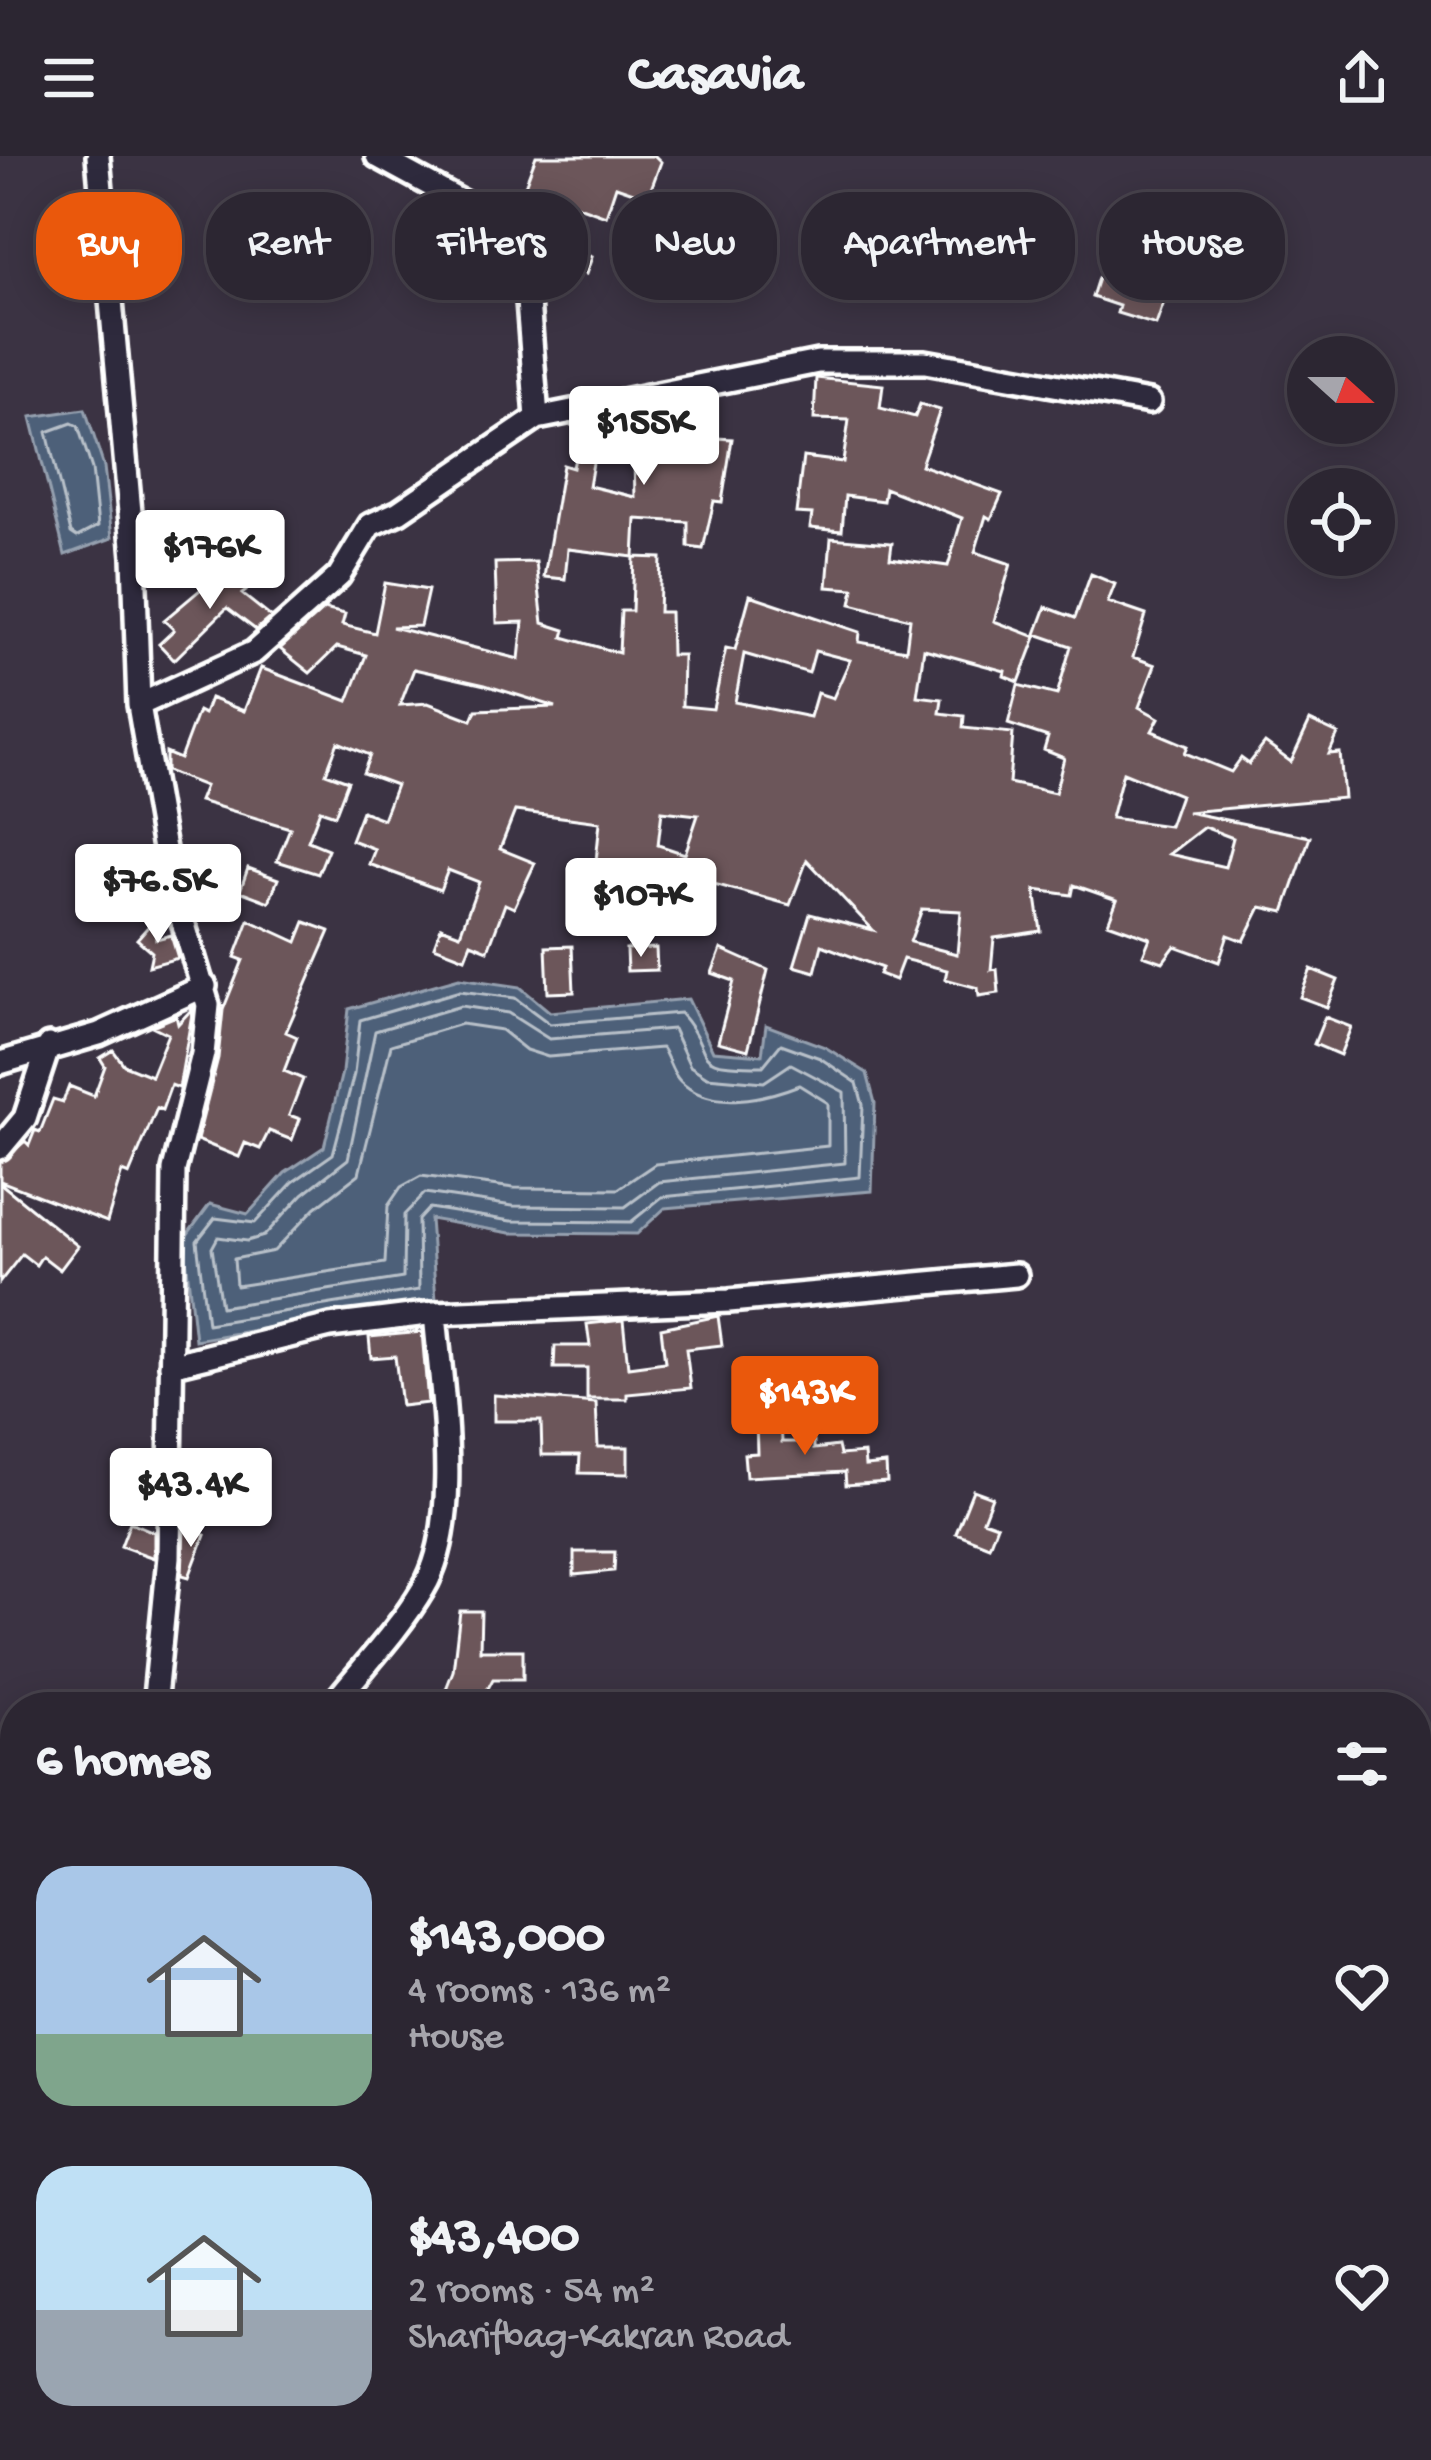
<!DOCTYPE html>
<html lang="en">
<head>
<meta charset="utf-8">
<style>
  :root { --surface:#2c2632; --page:#38323e; --text:#f1f3f6; --muted:#a6a5ac; --line:#48434d; --accent:#ea580c }
  body { margin:0; font-family:"Gochi Hand",sans-serif; background:var(--page); color:var(--text); height:100vh; display:flex; flex-direction:column; font-size:45px; white-space:nowrap }
  * { box-sizing:border-box; margin:0 }
  p { font-size:39px; color:var(--muted) }
  .icon { flex:none; width:66px; height:66px; fill:none; stroke:currentColor; stroke-width:2; stroke-linecap:round; stroke-linejoin:round }
  .map { position:relative; flex:1; overflow:hidden }
  .side { position:absolute; left:0px; top:1536px; width:1431px; height:768px; display:flex; flex-direction:column; background:var(--surface); border-radius:48px 48px 0 0; box-shadow:0 6px 30px #0003,0 0 0 3px var(--line) }
  .side>* { flex:none }
  .guide { position:absolute; left:36px; top:36px; width:1359px; height:108px; display:flex; gap:24px }
  .needle { width:78px; rotate:111deg }
  .buttons { position:absolute; left:1287px; top:180px; display:grid; gap:24px }
  .buttons a { display:grid; place-items:center; width:108px; height:108px; border-radius:50%; background:var(--surface); box-shadow:0 6px 30px #0003,0 0 0 3px var(--line); font-size:60px }
  .price { position:absolute; translate:-50% -102px; padding:0 27px; border-radius:12px; background:#fff; color:#222; font-size:39px; line-height:78px; filter:drop-shadow(0 3px 6px #0008) }
  .price::after { content:''; position:absolute; left:50%; top:72px; width:36px; height:27px; margin-left:-18px; background:inherit; clip-path:polygon(0 0,100% 0,50% 100%) }
  .price.active { background:var(--accent); color:#fff }
  ul { padding:0; list-style:none }
  li { display:flex; align-items:center; gap:36px; height:300px; padding:0 36px }
  li span { display:grid; place-items:center; flex:none; width:336px; height:240px; border-radius:36px; color:#555 }
  li>.icon { margin-inline-start:auto }
  span .icon { width:144px; height:144px; fill:#fffc; stroke-width:1 }
  li b { font-size:51px }
  h2 { display:flex; justify-content:space-between; align-items:center; height:144px; padding:0 36px; font-size:51px }
  .pill { padding:0 42px; border-radius:48px; background:var(--surface); box-shadow:0 6px 30px #0003,0 0 0 3px var(--line); font-size:42px; line-height:108px }
  .pill.active { background:var(--accent); color:#fff }
  header { display:flex; justify-content:space-between; align-items:center; height:156px; padding:0 36px; background:var(--surface); font-size:54px; font-weight:700 }
  .map>svg:first-child { display:block }
</style>
</head>
<body>
<header><svg class="icon" aria-label="menu" viewBox="0 0 24 24"><path d="M4 6h16M4 12h16M4 18h16"/></svg>Casavia<svg class="icon" aria-label="share" viewBox="0 0 24 24"><path d="M12 15V3M7 8l5-5 5 5M5 13v7h14v-7"/></svg></header>
<div class="map">
<svg width="1431" height="2304" viewBox="0 0 1431 2304">
  <rect width="100%" height="100%" fill="#3b3343"/>
  <filter id="ink" filterUnits="userSpaceOnUse"><feTurbulence type="fractalNoise" baseFrequency=".00833" numOctaves="2"/><feDisplacementMap in="SourceGraphic" scale="24" xChannelSelector="R" yChannelSelector="G"/><feConvolveMatrix kernelMatrix="1 2 1 2 8 2 1 2 1" color-interpolation-filters="sRGB"/></filter>
  <g filter="url(#ink)">
    <path fill="#4e6179" stroke="#95a0af" stroke-width="3" d="M85 253 104 311 112 382 65 399 31 261Z
      M459 822 520 831 550 856 688 843 713 895 762 899 766 869 825 891 867 917 875 947 872 1035 665 1052 637 1078 510 1077 430 1063 436 1144 195 1184 184 1083 210 1048 248 1058 285 1017 324 991 342 916 349 853Z"/>
    <g fill="none" stroke-linecap="round" stroke-linejoin="round">
      <path stroke="#b8c0c9" stroke-width="3" d="M72 267 78 270 92 313 98 370 77 381 71 377 47 276Z
        M460 835 515 842 550 868 680 857C720 901 682 910 763 910L781 888 820 902 857 927 863 949 860 1021 662 1041 631 1066 511 1065 429 1052 418 1064 419 1134 207 1168 197 1085 215 1062 255 1067 293 1026 333 998 354 918 360 864Z
        M461 850 508 857 549 883 673 873 690 910 707 921 764 926 791 908 844 936 845 1007 659 1026 625 1051 513 1050 425 1037 404 1059 403 1122 221 1151 212 1092 218 1081 247 1085 264 1080 303 1038 348 1003 375 875Z
        M461 868 501 874 526 894 548 901 662 892C669 902 671 916 680 925 711 956 766 942 799 929L828 947V990L655 1008 618 1033 514 1032 421 1020 401 1031 388 1050 385 1107 236 1130 234 1103 274 1095 315 1052 359 1018 391 889Z"/>
    </g>
    <path fill="#6c565a" stroke="#fff" stroke-width="3" fill-rule="evenodd" d="M536 0H655L661 6 648 41 616 30 606 60 567 46 551 87 592 101 586 118 530 99 523 89 526 81 513 77 498 56 501 49 515 56Z
      M1098 122 1165 143 1156 169 1117 157 1119 150 1092 141Z
      M816 222 883 229 880 252 915 261 920 248 940 254 921 309 1002 338 991 363 986 360 975 396 1011 408 994 465 1036 481 1019 526 1004 520 1005 515 924 493 917 540 942 543 940 557 964 560 963 572 1013 577 1009 627 1055 637 1064 602 1044 594 1048 581 1008 568 1018 529 1057 539 1071 490 1036 478 1046 451 1075 462 1091 418 1115 428 1108 446 1146 459 1133 501 1155 509 1139 551 1159 562 1152 575 1188 590 1185 597 1231 616 1241 602 1249 608 1265 587 1291 606 1310 565 1338 578 1329 598 1340 597 1344 642 1187 656 1310 681 1284 756 1261 751 1244 785 1228 779 1219 806 1175 790 1163 806 1143 799 1150 782 1108 767 1117 744 1074 729 1072 739 1035 734 1041 775 994 782 991 814 997 813 999 837 979 840 978 832 945 823 947 814 903 803 895 824 879 818 882 812 822 789 815 816 794 810 810 758 873 774 807 704 790 749 707 726 703 738 683 730 687 717 596 705 600 666 515 655 500 693 535 707 514 752 505 748 488 794 471 787 465 802 434 790 441 771 460 778 479 726 448 714 440 734 369 708 375 693 351 684 362 655 383 663 396 629 363 617 370 599 338 586 326 617 348 625 335 659 320 654 308 685 328 693 318 718 277 705 290 672 199 645 205 630 166 615V597L180 603 198 555 204 558 210 542 244 555 261 512 348 545 366 499 337 491 310 517 280 493 324 453 345 458 342 469 375 477 385 427 428 434 420 470 392 471 519 503 523 466 497 467 495 407 536 406 543 467 565 474 563 481 619 497 621 455H632L634 401 661 402 659 456H670L671 499H683L682 550 713 553 726 492 735 494 750 439 860 476 859 486 906 494 910 463 851 448 854 433 827 431 831 382 892 387 890 402 948 410 962 362 885 332 883 345 845 340 842 375 810 372 812 358 796 357 803 301 843 306 849 264 814 263ZM815 495 850 504 833 542 817 537 810 561 735 546 744 498 809 517ZM414 513 485 529 556 551 476 554 472 564 428 547 400 549ZM1123 616 1180 639 1169 670 1111 662ZM662 655 698 659 685 698 658 689ZM1204 671 1233 682 1225 711 1169 698ZM922 753 961 755 957 798 910 786Z
      M716 246V282L732 283 722 346 714 345 703 393 688 391V366L636 363 634 401 568 393 565 423 544 421 563 309 573 312 577 292 595 295 589 330 635 341 633 267 679 251Z
      M226 412 246 435 242 438 271 461 256 474 227 452 174 504 159 488 174 474 164 464Z
      M248 712 278 723 269 746 240 735Z
      M154 764 156 783 171 779 178 802 149 810 152 796 137 783Z
      M249 764 297 786 305 766 330 775 286 876 297 881 284 915 303 923 289 959 300 963 292 984 269 975 260 993 245 987 239 1001 197 984 218 902 223 854 243 804 235 801Z
      M572 790 574 836 548 837 546 791Z
      M656 792 657 814 627 815 626 793Z
      M721 793 768 814 748 894 718 886 734 825 712 817Z
      M1311 813 1338 824 1327 851 1300 841Z
      M193 852 179 932 171 929 162 954 157 952 129 1019 122 1016 107 1066 0 1025V1007L25 985 29 989 35 974 40 976 53 943 63 946 69 930 94 940 105 910 100 902 113 894 124 909 151 920 168 878 152 870 176 860 178 868Z
      M1325 861 1351 871 1340 899 1314 888Z
      M0 1027 78 1090 60 1114 42 1100 36 1109 22 1098 0 1126Z
      M718 1160 722 1189 686 1193 691 1232 627 1238V1243H587V1212H554L555 1190H590L587 1168 623 1164 628 1211 665 1206 661 1172Z
      M422 1176 428 1247 401 1250 395 1200 371 1202 369 1181Z
      M494 1239 596 1247 598 1291H628V1318L579 1317 580 1299H542L541 1265H494Z
      M781 1263 782 1286H814V1293L838 1290 840 1299 864 1297 865 1310 886 1308 887 1326 846 1329 845 1316 746 1321 744 1298 757 1297 756 1264Z
      M973 1334 992 1341 983 1364 997 1369 989 1390 956 1377Z
      M130 1366 154 1376V1402L121 1390Z
      M184 1371 205 1379 189 1421 182 1419Z
      M574 1396H615L614 1415 574 1419Z
      M460 1455H481L480 1494H523V1523H493L478 1551H439L453 1515Z"/>
    <g fill="none" stroke-linecap="round" stroke-linejoin="round">
      <g stroke="#fff" stroke-width="30">
        <path id="minor" d="M98 0 134 401 139 549 168 716 208 849 203 898 174 1014 169 1401 154 1551
          M377 0 478 55 526 119 537 262
          M139 549 254 496 339 420 370 369 399 356 537 262 818 206H925L1149 246
          M0 907 99 878 205 830
          M0 992 25 962 49 889
          M171 1209 330 1170 435 1157
          M331 1551C361 1513 398 1475 423 1433 464 1366 441 1233 435 1157L729 1145 1016 1119
          M0 1926 15 1908
          M0 2142 15 2146
          M161 2289 162 2304"/>
      </g>
      <use href="#minor" stroke="#2f2a3d" stroke-width="21"/>
    </g>
  </g>
</svg>
<div class="buttons">
<a><svg class="needle" viewBox="-14 -14 28 28"><path d="M0-13l5 13h-10z" fill="#e53935"/><path d="M0 13l5-13h-10z" fill="#a6a5ac"/></svg></a>
<a><svg class="icon" aria-label="locate" viewBox="0 0 24 24"><circle cx="12" cy="12" r="6"/><path d="M12 2v4M12 18v4M2 12h4M18 12h4"/></svg></a>
</div>
<b class="price" style="left:644px;top:332px">$155K</b>
<b class="price" style="left:210px;top:456px">$176K</b>
<b class="price" style="left:158px;top:790px">$76.5K</b>
<b class="price" style="left:641px;top:804px">$107K</b>
<b class="price active" style="left:805px;top:1302px">$143K</b>
<b class="price" style="left:191px;top:1394px">$43.4K</b>
<div class="guide">
<a class="pill active">Buy</a>
<a class="pill">Rent</a>
<a class="pill">Filters</a>
<a class="pill">New</a>
<a class="pill">Apartment</a>
<a class="pill">House</a>
</div>
<section class="side">
<h2>6 homes<svg class="icon" aria-label="filters" viewBox="0 0 24 24"><path d="M4 7h16M4 17h16"/><circle cx="9" cy="7" r="2"/><circle cx="15" cy="17" r="2"/></svg></h2>
<ul>
<li><span style="background:linear-gradient(#a9c7e8 70%,#7fa58c 0)"><svg class="icon" aria-label="home" viewBox="0 0 24 24"><path d="M3 11l9-7 9 7M6 9v11h12V9"/></svg></span><div><b>$143,000</b><p>4 rooms · 136 m²</p><p>House</p></div><svg class="icon" aria-label="heart" viewBox="0 0 24 24"><path d="M12 20l-8-8c-3-5 5-10 8-4 3-6 11-1 8 4z"/></svg></li>
<li><span style="background:linear-gradient(#bfe0f5 60%,#9aa5b1 0)"><svg class="icon" aria-label="home" viewBox="0 0 24 24"><path d="M3 11l9-7 9 7M6 9v11h12V9"/></svg></span><div><b>$43,400</b><p>2 rooms · 54 m²</p><p>Sharifbag-Kakran Road</p></div><svg class="icon" aria-label="heart" viewBox="0 0 24 24"><path d="M12 20l-8-8c-3-5 5-10 8-4 3-6 11-1 8 4z"/></svg></li>
</ul>
</section>
</div>
</body>
</html>
